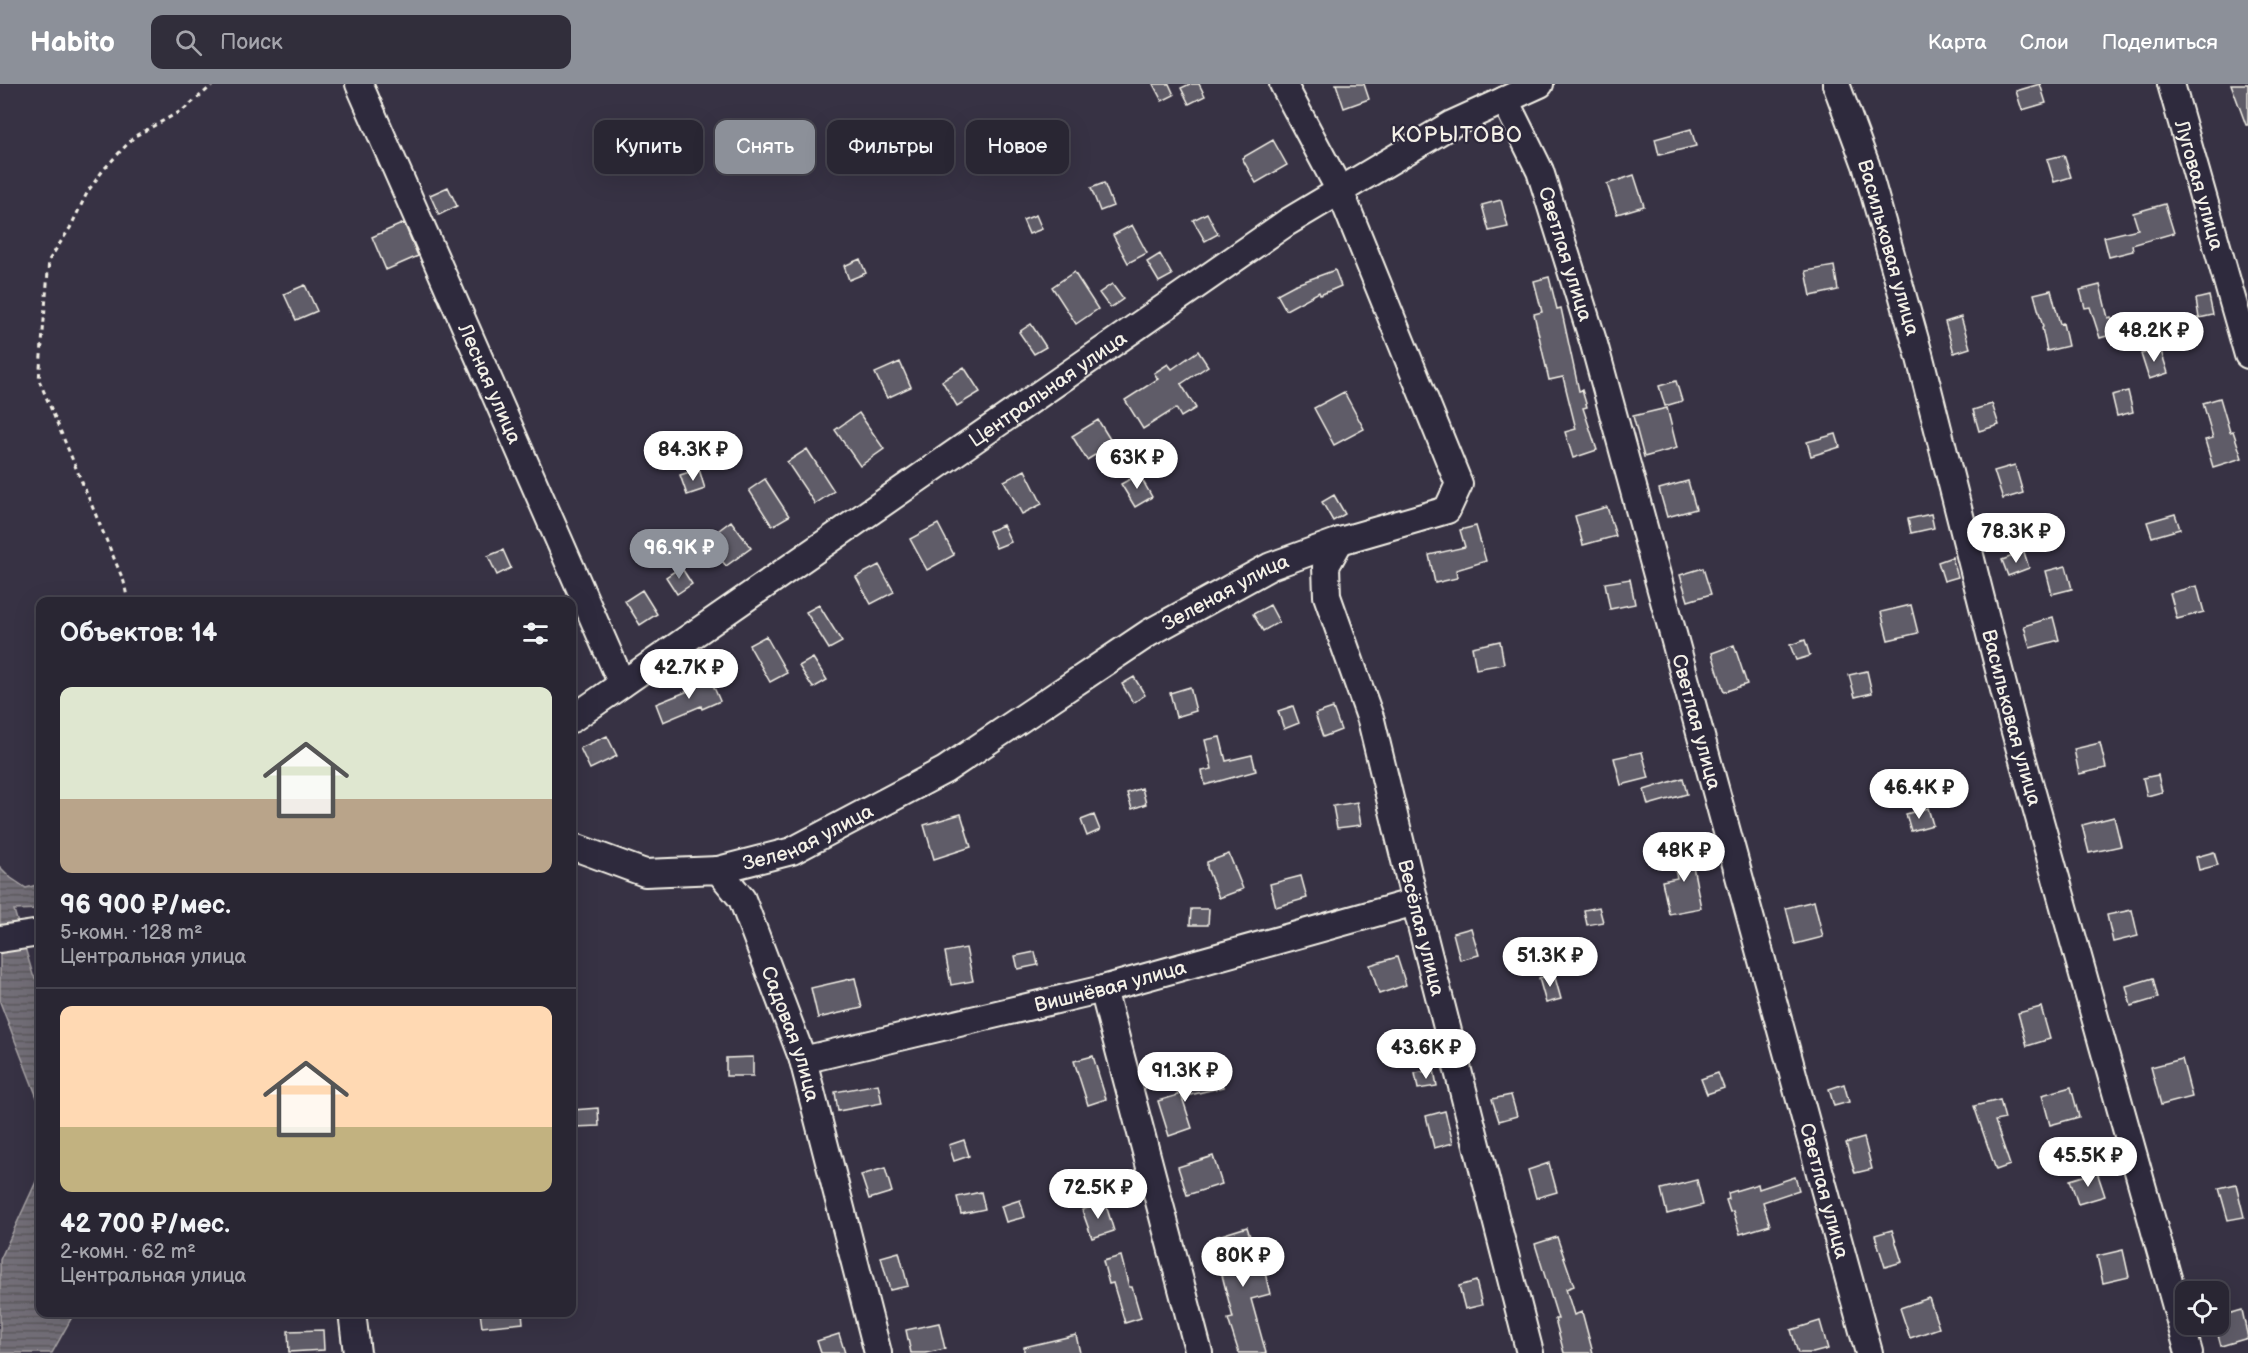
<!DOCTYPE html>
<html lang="ru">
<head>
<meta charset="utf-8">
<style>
  :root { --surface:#292633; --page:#312e3b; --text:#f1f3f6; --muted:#a5a5ac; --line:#45434e; --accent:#8c9099 }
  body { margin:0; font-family:"Balsamiq Sans",sans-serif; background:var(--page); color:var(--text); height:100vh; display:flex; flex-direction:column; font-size:22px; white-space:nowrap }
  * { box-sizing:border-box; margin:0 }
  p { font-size:20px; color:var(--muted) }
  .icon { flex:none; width:33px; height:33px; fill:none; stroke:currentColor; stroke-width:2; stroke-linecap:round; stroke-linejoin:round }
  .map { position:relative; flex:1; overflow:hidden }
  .side { position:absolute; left:36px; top:513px; width:540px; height:720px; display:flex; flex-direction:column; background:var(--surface); border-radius:12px; box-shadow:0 6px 24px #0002,0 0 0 2px var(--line) }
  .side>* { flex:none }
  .guide { position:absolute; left:594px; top:36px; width:570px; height:54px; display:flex; gap:12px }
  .buttons { position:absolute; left:2175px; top:1197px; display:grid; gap:12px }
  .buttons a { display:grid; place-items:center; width:54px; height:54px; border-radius:12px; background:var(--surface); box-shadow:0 6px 24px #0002,0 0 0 2px var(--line); font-size:30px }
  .price { position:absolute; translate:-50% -51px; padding:0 14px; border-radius:21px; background:#fff; color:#222; font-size:20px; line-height:39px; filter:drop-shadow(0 2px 3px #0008) }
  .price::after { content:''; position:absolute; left:50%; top:36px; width:18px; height:14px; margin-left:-9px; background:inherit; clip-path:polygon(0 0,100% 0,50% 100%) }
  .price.active { background:var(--accent); color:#fff }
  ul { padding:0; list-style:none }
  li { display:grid; align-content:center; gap:12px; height:318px; padding:0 24px }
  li+li { border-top:2px solid var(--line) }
  li span { display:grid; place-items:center; height:186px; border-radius:12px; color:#555 }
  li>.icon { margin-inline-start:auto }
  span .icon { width:108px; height:108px; fill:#fffc; stroke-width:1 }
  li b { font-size:26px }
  h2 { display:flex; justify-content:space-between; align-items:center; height:72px; padding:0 24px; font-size:26px }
  .chip { padding:0 21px; border-radius:12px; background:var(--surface); box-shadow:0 6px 24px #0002,0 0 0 2px var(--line); font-size:21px; line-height:54px }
  .chip.active { background:var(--accent); color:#fff }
  header { display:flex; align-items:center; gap:36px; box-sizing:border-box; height:84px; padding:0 30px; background:var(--accent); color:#fff }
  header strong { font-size:28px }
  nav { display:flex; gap:33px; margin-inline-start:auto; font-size:21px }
  .search { width:420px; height:54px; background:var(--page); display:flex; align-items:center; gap:15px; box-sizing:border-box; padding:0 21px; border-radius:12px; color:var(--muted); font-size:22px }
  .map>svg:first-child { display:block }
</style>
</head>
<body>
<header>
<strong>Habito</strong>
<div class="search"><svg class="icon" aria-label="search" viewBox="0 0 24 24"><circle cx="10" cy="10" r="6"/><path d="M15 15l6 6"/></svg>Поиск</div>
<nav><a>Карта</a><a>Слои</a><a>Поделиться</a></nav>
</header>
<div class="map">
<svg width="2248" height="1269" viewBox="0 0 2248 1269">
  <defs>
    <pattern id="water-rules" width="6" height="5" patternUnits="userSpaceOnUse" patternTransform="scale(1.5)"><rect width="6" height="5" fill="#726e77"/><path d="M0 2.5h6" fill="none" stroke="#5b595c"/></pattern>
  </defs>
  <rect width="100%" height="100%" fill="#373244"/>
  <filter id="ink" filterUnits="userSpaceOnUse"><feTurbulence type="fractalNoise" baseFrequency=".0167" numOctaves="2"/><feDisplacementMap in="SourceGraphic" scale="12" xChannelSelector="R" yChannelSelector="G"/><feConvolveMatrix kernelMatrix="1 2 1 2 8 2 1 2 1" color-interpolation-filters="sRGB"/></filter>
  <g filter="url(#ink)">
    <path fill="url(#water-rules)" stroke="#a6a2a4" stroke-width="1.5" d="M0 783 11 794 26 804 40 800V825L14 826 33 891 40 901V1021L0 918Z
      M40 1089V1228L73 1229 72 1233 52 1269H0V1176Z"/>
    <path fill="#5f5c67" stroke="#f4f1e8" stroke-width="1.5" d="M1153 0H1169L1174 11 1162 17Z
      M1190 0H1199L1205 12 1189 20 1181 4Z
      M1336 0H1364L1369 15 1344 24Z
      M2040 0 2046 19 2022 26 2016 7Z
      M2231 0H2248V41H2246Z
      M1691 45 1696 62 1659 71 1655 55Z
      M1273 56 1287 81 1256 99 1242 74Z
      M2064 71 2071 93 2054 98 2047 75Z
      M1634 91 1644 122 1617 130 1607 100Z
      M1104 99 1113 122 1100 127 1091 104Z
      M448 103 457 122 439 131 430 111Z
      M1501 116 1508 143 1489 147 1482 121Z
      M2165 120 2174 149 2132 161 2133 167 2109 173 2104 153 2138 145 2133 129Z
      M1207 129 1218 150 1205 157 1193 136Z
      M1036 131 1042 145 1029 150 1023 136Z
      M404 139 418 172 386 186 372 153Z
      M1132 141 1147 169 1128 179 1113 151Z
      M1160 170 1172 191 1159 198 1147 178Z
      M860 175 866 189 849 196 844 182Z
      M1834 182 1838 206 1811 212 1806 187Z
      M1335 186 1341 202 1320 211 1319 208 1286 226 1277 210 1294 201Z
      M1074 188 1098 225 1076 240 1052 203Z
      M1549 193 1557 225 1561 224 1579 307 1582 306 1587 323 1583 324 1597 366 1573 374 1565 348 1576 345 1563 293 1549 296 1534 230 1542 228 1534 197Z
      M1112 200 1123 215 1110 224 1099 209Z
      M305 201 317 227 296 236 284 210Z
      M2100 201 2108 234 2111 233 2117 249 2100 254 2090 223 2085 224 2080 206Z
      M2051 206 2060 240 2063 239 2068 262 2047 267 2042 244 2043 243 2034 210Z
      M2209 212 2213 231 2199 234 2196 215Z
      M1961 233 1970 264 1954 269 1945 238Z
      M1031 240 1046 263 1034 270 1019 248Z
      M2160 264 2168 289 2149 295 2141 270Z
      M1198 267 1208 282 1181 300 1196 324 1181 333 1176 324 1143 345 1125 316 1158 295 1154 289 1168 280 1172 285Z
      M900 278 911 303 887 314 875 289Z
      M964 283 980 308 957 322 942 297Z
      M1676 297 1682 317 1665 322 1659 302Z
      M2128 307 2133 328 2117 332 2112 311Z
      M1344 308 1364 345 1334 361 1314 324Z
      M2220 314 2230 348 2233 347 2242 374 2213 383 2205 356 2213 354 2203 319Z
      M1992 320 1999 341 1979 347 1973 326Z
      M1667 324 1677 364 1644 373 1633 332Z
      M859 329 884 365 860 382 835 346Z
      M1098 336 1113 360 1087 376 1072 352Z
      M1836 350 1840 363 1811 372 1807 358Z
      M807 365 834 407 815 420 787 378Z
      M2015 381 2023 409 2003 415 1994 387Z
      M699 385 705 405 687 411 680 391Z
      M1025 386 1042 420 1022 430 1004 397Z
      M1139 390 1152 413 1135 423 1121 400Z
      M765 395 789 432 772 442 749 406Z
      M1688 397 1696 425 1667 433 1659 405Z
      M1334 411 1345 430 1333 437 1322 418Z
      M1607 423 1616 452 1583 461 1575 432Z
      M1931 430 1934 444 1911 449 1908 435Z
      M2175 430 2180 445 2152 453 2147 438Z
      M731 437 751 464 726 482 706 456Z
      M938 440 954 471 927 486 910 455Z
      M1003 441 1011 458 996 464 989 447Z
      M1476 442 1486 477 1456 486 1457 494 1435 499 1429 471 1465 463 1460 446Z
      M503 466 511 484 497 491 488 472Z
      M2024 468 2029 484 2008 492 2002 476Z
      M1952 473 1958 493 1944 497 1938 478Z
      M879 481 894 508 871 520 856 493Z
      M2066 482 2072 505 2052 510 2046 487Z
      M681 483 692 500 677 510 666 493Z
      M1703 484 1711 510 1688 517 1680 491Z
      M1630 495 1635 520 1610 525 1605 499Z
      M2197 502 2204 528 2177 535 2170 509Z
      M642 506 657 530 640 541 625 517Z
      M819 521 842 558 829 565 806 528Z
      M1270 521 1279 538 1263 547 1253 530Z
      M1911 521 1918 549 1888 556 1881 528Z
      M2053 533 2059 556 2030 564 2024 542Z
      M766 552 787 589 770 598 749 561Z
      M1805 556 1810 572 1796 576 1790 561Z
      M1500 557 1504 580 1476 585 1472 563Z
      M1734 561 1747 600 1724 608 1712 569Z
      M813 574 827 596 813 604 799 582Z
      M1867 587 1872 609 1855 613 1849 591Z
      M709 592 720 617 702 625 701 622 663 638 656 620 693 605 691 600Z
      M1134 593 1145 611 1133 619 1122 600Z
      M1190 603 1196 627 1176 633 1170 609Z
      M1293 622 1299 639 1284 645 1278 627Z
      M1333 624 1341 646 1323 653 1315 630Z
      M607 652 617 672 590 685 580 664Z
      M1220 653 1226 677 1252 671 1256 687 1205 701 1202 687 1212 685 1205 656Z
      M2100 659 2106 684 2079 690 2074 665Z
      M1642 668 1649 694 1621 701 1614 674Z
      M2158 691 2162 708 2147 712 2143 694Z
      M1683 694 1687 710 1648 721 1644 706Z
      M1142 704 1146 720 1132 725 1127 709Z
      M1357 718 1361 741 1337 744 1333 722Z
      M1928 724 1933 741 1911 747 1906 730Z
      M961 730 971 763 934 775 924 741Z
      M1094 731 1100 746 1087 752 1081 736Z
      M2114 733 2121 762 2089 769 2082 741Z
      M1704 765 1707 778 1693 782 1701 824 1669 830 1662 797 1677 794 1672 773Z
      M2214 768 2218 781 2199 786 2196 773Z
      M1229 770 1243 805 1219 814 1207 784V778Z
      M1301 792 1307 814 1276 823 1270 800Z
      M1814 817 1823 853 1795 860 1786 824Z
      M1599 823 1603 838 1587 841 1584 826Z
      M1191 825H1209L1208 841H1190Z
      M2132 826 2138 852 2113 858 2107 831Z
      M1471 844 1479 871 1460 876 1453 849Z
      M966 864 973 897 951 901 945 868Z
      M1035 868 1038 881 1018 885 1015 872Z
      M1397 873 1406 901 1379 910 1370 881Z
      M1554 890 1561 915 1546 919 1539 894Z
      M855 894 862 924 818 934 811 904Z
      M2153 894 2158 914 2131 922 2126 902Z
      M2041 923 2050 955 2027 962 2018 929Z
      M1420 952 1424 977 1397 982 1392 957Z
      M1093 972 1106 1015 1088 1021 1074 977Z
      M753 973V992H726V974Z
      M2182 975 2192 1013 2161 1021 2151 983Z
      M1434 986 1437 1002 1418 1005 1415 989Z
      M1718 989 1724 1004 1707 1010 1701 995Z
      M1220 990 1223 1003 1182 1013 1192 1044 1169 1052 1158 1017 1178 1011 1175 1001Z
      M878 1000 882 1019 838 1027 835 1008Z
      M1844 1000 1849 1018 1834 1022 1829 1005Z
      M2071 1003 2079 1033 2050 1041 2042 1011Z
      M1511 1011 1517 1032 1499 1037 1492 1015Z
      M2000 1016 2005 1035 1995 1037 2010 1081 1996 1086 1974 1022Z
      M598 1024 599 1042 574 1043 573 1026Z
      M1445 1027 1453 1059 1434 1064 1426 1032Z
      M1864 1054 1872 1085 1855 1089 1846 1059Z
      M964 1056 969 1072 954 1077 949 1061Z
      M1213 1072 1222 1100 1187 1111 1178 1083Z
      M1549 1079 1557 1108 1536 1114 1528 1086Z
      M885 1084 892 1108 869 1115 861 1091Z
      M2097 1088 2105 1112 2078 1120 2070 1096Z
      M1795 1093 1799 1106 1763 1118 1770 1141 1740 1150 1733 1127 1730 1128 1726 1116 1729 1115 1728 1109 1758 1100 1759 1105Z
      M1697 1096 1703 1121 1667 1130 1661 1105Z
      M2236 1100 2244 1133 2228 1136 2219 1104Z
      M981 1108 985 1125 961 1130 957 1113Z
      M1020 1116 1025 1133 1006 1138 1001 1122Z
      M1105 1118 1114 1147 1092 1154 1082 1126Z
      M1247 1143 1259 1181 1263 1180 1270 1210 1251 1215 1266 1269H1239L1228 1235 1233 1234 1222 1191 1226 1190 1215 1153Z
      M1892 1146 1902 1178 1885 1183 1875 1151Z
      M1557 1153 1574 1202 1566 1205 1574 1231 1582 1228 1593 1269H1564L1555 1235H1558L1535 1160Z
      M2123 1166 2129 1193 2103 1199 2097 1172Z
      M899 1168 908 1202 890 1206 881 1173Z
      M1121 1172 1129 1203H1132L1141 1234 1125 1239 1113 1199 1109 1200 1103 1177Z
      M1476 1197 1482 1221 1465 1225 1459 1202Z
      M1929 1214 1939 1244 1910 1254 1900 1224Z
      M2242 1226 2248 1254 2221 1262 2215 1240H2218V1233Z
      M480 1228H522L523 1239 482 1243Z
      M1820 1237 1828 1265 1813 1269H1798L1791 1246Z
      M939 1239 945 1265 925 1269H911L906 1246Z
      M323 1246 324 1266 289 1268 288 1247Z
      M839 1250 845 1269H821L817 1257Z
      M1076 1251 1080 1269H1024V1263Z"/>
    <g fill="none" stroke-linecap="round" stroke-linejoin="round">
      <g stroke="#f4f1e8" stroke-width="30">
        <g id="minor">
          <path id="s1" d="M359 0 622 600"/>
          <path id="s2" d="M1836 0 1866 81 1919 270 2012 637 2189 1269"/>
          <path id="s3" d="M2171 0 2248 271"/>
          <path id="s4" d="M1505 16 1540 87 1594 260 1869 1269"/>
          <path id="s5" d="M1340 457 1326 482 1327 512 1371 636 1415 818 1530 1269"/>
          <path id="s6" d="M572 635 1286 139 1452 40 1540 0"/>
          <path id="s7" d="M572 762 645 789 718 786 742 815 803 976 878 1269"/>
          <path id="s8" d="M718 786 792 767 945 686 1149 549 1271 482 1340 457 1447 426 1459 400 1340 107 1283 0"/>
          <path d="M0 855 40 849"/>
          <path d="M1103 905 1199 1269"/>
          <path id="s9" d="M803 976 1103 905 1415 818"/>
          <path d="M352 1228 357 1269"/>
        </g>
      </g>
      <path stroke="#f4f1e8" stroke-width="3" stroke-dasharray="4.5 4.5" stroke-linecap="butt" d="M128 518 124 498 39 296 49 176 70 144 88 107 104 85 135 52 183 26 214 0"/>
      <use href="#minor" stroke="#2f2a3d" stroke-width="26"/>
    </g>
  </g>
  <g text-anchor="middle" stroke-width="4.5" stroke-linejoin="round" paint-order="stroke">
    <g font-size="20" fill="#f4f1e8" stroke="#2f2a3d">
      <text dy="7" stroke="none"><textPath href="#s3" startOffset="105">Луговая улица</textPath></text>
      <text dy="7" stroke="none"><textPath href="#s2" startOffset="172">Васильковая улица</textPath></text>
      <text dy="7" stroke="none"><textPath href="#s4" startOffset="166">Светлая улица</textPath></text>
      <text dy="7" stroke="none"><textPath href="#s1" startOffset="327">Лесная улица</textPath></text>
      <text dy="7" stroke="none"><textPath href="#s6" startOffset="579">Центральная улица</textPath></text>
      <text dy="7" stroke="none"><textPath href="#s8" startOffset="582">Зеленая улица</textPath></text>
      <text dy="7" stroke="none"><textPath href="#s2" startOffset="658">Васильковая улица</textPath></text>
      <text dy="7" stroke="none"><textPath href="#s4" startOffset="652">Светлая улица</textPath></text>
      <text dy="7" stroke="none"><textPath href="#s8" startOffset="96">Зеленая улица</textPath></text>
      <text dy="7" stroke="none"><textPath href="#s5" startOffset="404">Весёлая улица</textPath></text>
      <text dy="7" stroke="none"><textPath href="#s9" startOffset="316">Вишнёвая улица</textPath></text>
      <text dy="7" stroke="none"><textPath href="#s7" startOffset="332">Садовая улица</textPath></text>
      <text dy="7" stroke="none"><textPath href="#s4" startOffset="1138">Светлая улица</textPath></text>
    </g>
    <g font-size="22" letter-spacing="1.5" fill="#f4f1e8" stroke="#2f2a3d">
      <text x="1457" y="58">КОРЫТОВО</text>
    </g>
  </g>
</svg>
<div class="buttons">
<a><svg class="icon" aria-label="locate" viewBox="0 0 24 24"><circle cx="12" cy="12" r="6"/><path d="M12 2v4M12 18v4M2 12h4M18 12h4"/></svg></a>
</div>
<b class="price" style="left:2154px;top:279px">48.2K ₽</b>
<b class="price" style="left:693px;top:398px">84.3K ₽</b>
<b class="price" style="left:1137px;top:406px">63K ₽</b>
<b class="price" style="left:2016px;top:480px">78.3K ₽</b>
<b class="price active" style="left:679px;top:496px">96.9K ₽</b>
<b class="price" style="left:689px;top:616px">42.7K ₽</b>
<b class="price" style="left:1919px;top:736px">46.4K ₽</b>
<b class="price" style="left:1684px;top:799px">48K ₽</b>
<b class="price" style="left:1550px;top:904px">51.3K ₽</b>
<b class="price" style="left:1426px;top:996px">43.6K ₽</b>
<b class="price" style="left:1185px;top:1019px">91.3K ₽</b>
<b class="price" style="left:2088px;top:1104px">45.5K ₽</b>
<b class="price" style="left:1098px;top:1136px">72.5K ₽</b>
<b class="price" style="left:1243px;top:1204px">80K ₽</b>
<div class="guide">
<a class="chip">Купить</a>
<a class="chip active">Снять</a>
<a class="chip">Фильтры</a>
<a class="chip">Новое</a>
</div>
<section class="side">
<h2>Объектов: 14<svg class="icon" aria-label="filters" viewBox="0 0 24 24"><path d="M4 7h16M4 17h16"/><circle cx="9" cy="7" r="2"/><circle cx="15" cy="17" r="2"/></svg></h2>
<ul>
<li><span style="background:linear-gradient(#dfe7d0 60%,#b9a48a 0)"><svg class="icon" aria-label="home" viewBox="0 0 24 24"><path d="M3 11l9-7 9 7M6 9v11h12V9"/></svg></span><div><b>96 900 ₽/мес.</b><p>5-комн. · 128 m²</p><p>Центральная улица</p></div></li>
<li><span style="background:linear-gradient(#ffd9b3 65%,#c2b280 0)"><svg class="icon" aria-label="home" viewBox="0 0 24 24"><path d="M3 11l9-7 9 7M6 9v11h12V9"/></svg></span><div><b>42 700 ₽/мес.</b><p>2-комн. · 62 m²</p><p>Центральная улица</p></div></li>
</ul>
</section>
</div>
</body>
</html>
